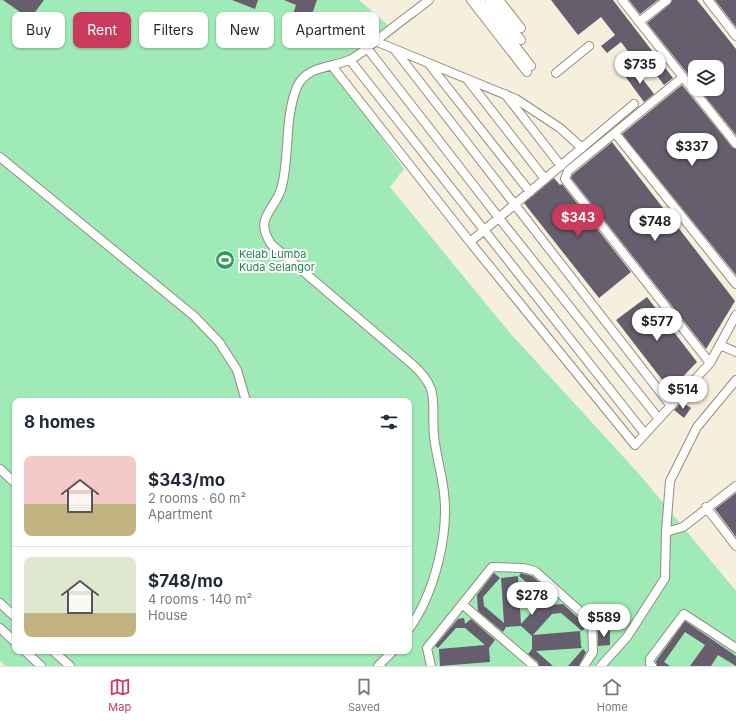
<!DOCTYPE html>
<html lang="en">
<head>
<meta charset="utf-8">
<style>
  :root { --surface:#fff; --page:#f2f2f3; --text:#1f2937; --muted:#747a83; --line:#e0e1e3; --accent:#ca3a5d }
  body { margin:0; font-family:Inter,sans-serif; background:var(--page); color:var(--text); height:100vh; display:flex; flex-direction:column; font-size:15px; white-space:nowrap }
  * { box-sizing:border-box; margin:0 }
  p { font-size:13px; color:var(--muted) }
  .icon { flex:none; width:22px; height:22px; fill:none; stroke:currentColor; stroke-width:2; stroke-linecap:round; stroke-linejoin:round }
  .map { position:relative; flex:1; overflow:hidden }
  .details { position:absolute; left:12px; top:398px; width:400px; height:256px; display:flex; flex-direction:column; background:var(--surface); border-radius:8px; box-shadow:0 1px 3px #0004 }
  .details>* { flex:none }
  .guide { position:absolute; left:12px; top:12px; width:400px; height:36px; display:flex; gap:8px }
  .buttons { position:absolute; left:688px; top:60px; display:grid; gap:8px }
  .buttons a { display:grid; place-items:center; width:36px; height:36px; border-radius:8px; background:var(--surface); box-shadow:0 1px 3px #0004; font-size:20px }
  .price { position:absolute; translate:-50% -34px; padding:0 9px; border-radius:14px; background:#fff; color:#222; font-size:13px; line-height:26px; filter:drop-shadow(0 1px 2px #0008) }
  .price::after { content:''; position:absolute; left:50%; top:24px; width:12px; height:9px; margin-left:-6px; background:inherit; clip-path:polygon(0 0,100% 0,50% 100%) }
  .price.active { background:var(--accent); color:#fff }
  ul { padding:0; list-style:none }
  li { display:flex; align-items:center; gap:12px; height:100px; padding:0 12px }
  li+li { border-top:1px solid var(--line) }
  li span { display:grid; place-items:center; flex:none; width:112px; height:80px; border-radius:8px; color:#555 }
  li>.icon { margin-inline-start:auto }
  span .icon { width:48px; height:48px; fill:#fffc; stroke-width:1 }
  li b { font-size:17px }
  h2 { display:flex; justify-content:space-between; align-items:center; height:48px; padding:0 12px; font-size:17px }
  .chip { padding:0 14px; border-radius:8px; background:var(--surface); box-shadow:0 1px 3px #0004; font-size:14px; line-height:36px }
  .chip.active { background:var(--accent); color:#fff }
  .menu { display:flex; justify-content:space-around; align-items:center; height:56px; border-top:1px solid var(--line); background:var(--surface); font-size:11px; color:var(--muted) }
  .menu a { display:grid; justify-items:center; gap:2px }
  .menu .active { color:var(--accent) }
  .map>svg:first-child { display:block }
</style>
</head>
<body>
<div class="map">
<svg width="736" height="666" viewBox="0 0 736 666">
  <rect width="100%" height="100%" fill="#f7efde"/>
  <path fill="#9feab7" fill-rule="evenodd" d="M0 0H359L389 26 334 71 404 169 390 187 510 333 640 475 736 591V666H5L0 661ZM15 401H409V651H15Z"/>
  <path fill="#665e6c" d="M3 0H44L30 19Z
    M232 0H258L255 9Z
    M284 0H317L310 20 293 14 296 5Z
    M551 0H613L673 78 664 85 646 61 639 66 621 42 607 53 601 46 615 35 601 17 578 35Z
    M629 0H658L640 14Z
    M672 0H697L736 49V135L699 89H717V67H695V83L647 23 670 4Z
    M715 0H736V27Z
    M635 69 654 94 644 102 625 76Z
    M682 85 732 147 736 149V275L622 134Z
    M612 142 735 301 706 349 571 178 572 175Z
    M554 178 560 185 562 184 631 272 599 298 524 203Z
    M647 297 697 362 670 390 616 320Z
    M682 402 691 408 684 418 674 410Z
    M736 493V537L715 509Z
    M494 573 500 578 483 597 484 606 504 623 501 578 518 576 521 624 539 604V593L519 576 521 573 532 576 548 590 549 605 563 604 587 626 582 631 561 613 552 614 533 635 580 631 581 646 582 648 536 651 553 666H539L538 662 528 654 532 649V636L521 626 506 627 503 632 478 611 477 595Z
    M464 618 465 624 471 619 495 640 489 648 490 662 440 666 439 649 485 645 465 628H456L438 648 435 646 458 619Z
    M685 621 736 656V666L718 655 711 666H690L705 645 685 632 664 662 670 666H657L656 661Z
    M598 630H610V645L598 646Z
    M583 649 586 652 579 666H568Z"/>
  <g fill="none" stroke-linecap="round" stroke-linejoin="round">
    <g stroke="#948c7d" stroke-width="10">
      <path id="minor" d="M471 0 527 72
        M480 0 531 66
        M490 0 521 40
        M499 0 521 28
        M622 0 736 144
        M708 0 736 36
        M639 22 667 0
        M375 41 516 99 560 128 582 148
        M367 48 499 218 659 419
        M395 50 671 406
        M350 60 645 434
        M429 64 530 192
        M332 66 470 242
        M556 73 589 46
        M683 77 568 171 565 179 710 363
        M467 79 545 179
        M505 94 561 166
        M634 104 470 242 635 445 710 363 736 315
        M615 133 736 284
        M0 157 194 316 219 342 237 370 246 401
        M720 345 736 352
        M0 469 15 483
        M706 507 736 546
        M666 532 683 527 736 486
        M0 603 15 617
        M462 604 534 666
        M0 628 15 642
        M409 629C434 594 449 536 444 493 442 474 436 455 434 436 431 401 441 390 412 364L271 244C253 216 276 211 282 186 290 154 284 119 297 87 306 66 330 68 349 60 358 57 367 47 376 41 393 27 411 14 429 0
        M25 651 41 666
        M53 651 70 666
        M378 666 393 651
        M431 666 427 648 492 567 523 568 535 571 592 622 593 652 584 666
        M601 666 627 637 665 578 666 532 670 481 697 427 736 380
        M652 666 650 664V659L684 614 736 648"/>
    </g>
    <use href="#minor" stroke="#fff" stroke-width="8"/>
  </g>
  <defs>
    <g id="stadium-disc" transform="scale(1)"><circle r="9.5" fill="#2e9e5b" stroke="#fff"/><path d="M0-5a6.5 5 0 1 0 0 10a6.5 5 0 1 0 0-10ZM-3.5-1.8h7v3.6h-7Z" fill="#fff"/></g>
  </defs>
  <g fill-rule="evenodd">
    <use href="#stadium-disc" x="225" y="260"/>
  </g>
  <g text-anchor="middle" stroke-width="4" stroke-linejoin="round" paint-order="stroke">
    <g font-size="11" fill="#27864d" stroke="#fff" text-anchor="start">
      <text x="239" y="258">Kelab Lumba<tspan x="239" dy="13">Kuda Selangor</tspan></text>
    </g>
  </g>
</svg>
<div class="buttons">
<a><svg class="icon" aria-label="layers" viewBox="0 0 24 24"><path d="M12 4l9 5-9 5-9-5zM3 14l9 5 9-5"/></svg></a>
</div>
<b class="price" style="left:640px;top:85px">$735</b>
<b class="price" style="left:692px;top:167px">$337</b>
<b class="price active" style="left:578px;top:238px">$343</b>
<b class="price" style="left:655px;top:242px">$748</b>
<b class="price" style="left:657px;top:342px">$577</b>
<b class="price" style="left:683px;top:410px">$514</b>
<b class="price" style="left:532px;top:616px">$278</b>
<b class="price" style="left:604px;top:638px">$589</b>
<div class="guide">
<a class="chip">Buy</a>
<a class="chip active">Rent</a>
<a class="chip">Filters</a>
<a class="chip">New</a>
<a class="chip">Apartment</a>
</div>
<section class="details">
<h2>8 homes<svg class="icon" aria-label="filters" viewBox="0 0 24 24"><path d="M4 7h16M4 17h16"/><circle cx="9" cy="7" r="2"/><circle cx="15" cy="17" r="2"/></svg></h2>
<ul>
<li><span style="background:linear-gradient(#f6c9c9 60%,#c2b280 0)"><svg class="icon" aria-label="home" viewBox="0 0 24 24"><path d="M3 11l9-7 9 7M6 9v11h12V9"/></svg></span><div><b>$343/mo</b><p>2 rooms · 60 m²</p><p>Apartment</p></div></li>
<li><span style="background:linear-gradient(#dfe7d0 70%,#c2b280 0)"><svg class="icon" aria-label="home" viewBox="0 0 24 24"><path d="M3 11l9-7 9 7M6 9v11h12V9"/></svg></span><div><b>$748/mo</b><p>4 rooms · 140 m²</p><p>House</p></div></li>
</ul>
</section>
</div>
<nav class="menu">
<a class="active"><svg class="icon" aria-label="map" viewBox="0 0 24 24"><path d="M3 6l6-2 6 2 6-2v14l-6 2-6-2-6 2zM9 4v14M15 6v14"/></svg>Map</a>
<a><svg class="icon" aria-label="saved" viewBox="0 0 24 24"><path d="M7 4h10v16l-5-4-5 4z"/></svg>Saved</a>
<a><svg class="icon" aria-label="home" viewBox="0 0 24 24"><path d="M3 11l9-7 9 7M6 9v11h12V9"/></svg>Home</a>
</nav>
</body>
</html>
